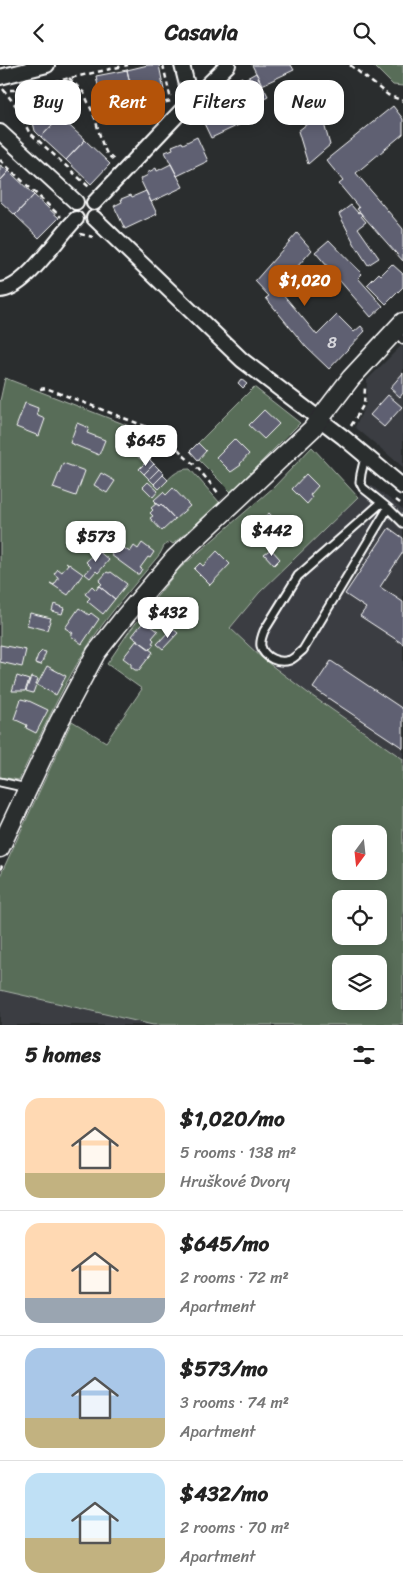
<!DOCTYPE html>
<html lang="en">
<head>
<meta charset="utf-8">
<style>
  :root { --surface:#fff; --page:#f6f6f6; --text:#222; --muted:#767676; --line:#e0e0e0; --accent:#b45309 }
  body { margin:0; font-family:Sriracha,sans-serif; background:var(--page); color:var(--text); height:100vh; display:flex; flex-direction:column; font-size:19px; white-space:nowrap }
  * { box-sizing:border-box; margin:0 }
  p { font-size:16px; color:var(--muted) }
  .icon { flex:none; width:28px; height:28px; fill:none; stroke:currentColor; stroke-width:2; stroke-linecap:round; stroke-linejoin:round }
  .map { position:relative; height:960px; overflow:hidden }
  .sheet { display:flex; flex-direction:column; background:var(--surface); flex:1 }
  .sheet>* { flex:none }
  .top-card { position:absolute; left:15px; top:15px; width:374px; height:45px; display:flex; gap:10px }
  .needle { width:32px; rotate:195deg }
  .buttons { position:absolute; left:332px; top:760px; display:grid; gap:10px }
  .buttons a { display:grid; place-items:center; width:55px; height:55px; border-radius:10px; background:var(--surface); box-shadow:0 2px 12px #0003; font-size:25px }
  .price { position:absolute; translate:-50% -42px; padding:0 11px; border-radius:10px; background:#fff; color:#222; font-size:16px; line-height:32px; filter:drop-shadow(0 1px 2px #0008) }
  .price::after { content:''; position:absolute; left:50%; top:30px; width:15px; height:11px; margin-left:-8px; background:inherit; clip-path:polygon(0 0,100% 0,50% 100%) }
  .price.active { background:var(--accent); color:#fff }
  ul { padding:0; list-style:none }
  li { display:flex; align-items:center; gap:15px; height:125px; padding:0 25px }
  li+li { border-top:1px solid var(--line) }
  li span { display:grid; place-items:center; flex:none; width:140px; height:100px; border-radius:15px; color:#555 }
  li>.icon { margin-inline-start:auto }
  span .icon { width:60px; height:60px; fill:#fffc; stroke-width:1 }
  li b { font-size:21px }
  h2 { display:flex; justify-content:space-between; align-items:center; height:60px; padding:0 25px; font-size:21px }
  .tag { padding:0 18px; border-radius:15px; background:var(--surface); box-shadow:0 2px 12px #0003; font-size:18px; line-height:45px }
  .tag.active { background:var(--accent); color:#fff }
  header { display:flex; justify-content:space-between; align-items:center; height:65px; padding:0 25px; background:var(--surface); font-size:22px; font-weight:700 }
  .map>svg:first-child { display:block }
</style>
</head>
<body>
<header><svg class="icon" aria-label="back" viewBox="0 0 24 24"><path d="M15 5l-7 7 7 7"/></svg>Casavia<svg class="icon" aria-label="search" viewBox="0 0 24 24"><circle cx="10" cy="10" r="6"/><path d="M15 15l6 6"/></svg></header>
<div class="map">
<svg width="403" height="960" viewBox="0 0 403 960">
  <rect width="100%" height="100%" fill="#2a2d2e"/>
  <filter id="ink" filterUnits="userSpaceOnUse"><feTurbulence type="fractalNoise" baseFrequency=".02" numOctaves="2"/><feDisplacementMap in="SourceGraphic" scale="10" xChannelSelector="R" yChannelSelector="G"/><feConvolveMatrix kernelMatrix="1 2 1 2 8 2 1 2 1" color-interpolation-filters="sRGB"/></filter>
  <g filter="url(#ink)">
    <path fill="#3a3c42" d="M403 279V402L355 362 366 339 367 315Z
      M371 420 403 444V694L308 628 263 594 230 563 259 528Z
      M0 925 153 960H0Z"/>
    <path fill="#596d58" stroke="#acb6ac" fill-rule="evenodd" d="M373 0H403V21L393 20Z
      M5 313 160 373 171 385C157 385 148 394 140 404L159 424C168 415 176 403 190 404L220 438 173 479 170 477 164 481 160 489C143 510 125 530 109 551 71 600 46 659 19 715L0 712V336Z
      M254 322 300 358 231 427 190 386Z
      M312 382 358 432 259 528 230 563 263 594 308 628 403 694V960H153L0 925V811L72 656 106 677 142 624 107 599 128 568 178 505 274 422ZM341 769H379V806H341ZM341 834H379V871H341ZM341 899H379V936H341Z"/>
    <path fill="#5e6072" stroke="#fff" d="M148 0H159L164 25 133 32 127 5Z
      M252 0H291L294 5 262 20Z
      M127 5 133 32 102 39 96 11Z
      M256 8 268 31 237 47 225 23 233 19 232 17 242 12 243 15Z
      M53 21 60 52 41 72 35 66 26 27Z
      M231 35 243 58 211 73 200 50 208 46 207 44 216 39 218 41Z
      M393 41 403 54V69L356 108 403 164V196L357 144 359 143 339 119 343 116 326 95Z
      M321 48 330 80 308 99 298 66Z
      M60 52 85 75 66 95 41 72Z
      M197 72 208 96 177 111 165 87 173 84 172 81 182 77 183 79Z
      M85 75 110 99 91 119 66 95Z
      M171 99 183 122 151 137 140 114 148 110 147 108 156 103 157 106Z
      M0 100 9 106 0 116Z
      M9 106 34 130 15 150 0 136V116Z
      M146 126 157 149 125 164 114 141 122 137 121 134 131 130 132 132Z
      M34 130 59 153 39 173 15 150Z
      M351 140 358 148 360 147 362 150 361 151 366 157 358 163 379 193 368 200 355 180 339 149Z
      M297 168 312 185 282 219 286 224 282 228 317 270 337 250 354 267 361 261 365 266 329 304 306 282 266 233 269 231 255 216Z
      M329 175 362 209 358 213 383 241 371 252 315 187Z
      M392 199 403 209V222L386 239 367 220 379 208 381 210Z
      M403 308V328L400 332 390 323Z
      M241 314 247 319 243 323 238 318Z
      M388 330 402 342 384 362 370 350Z
      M25 338 38 343 37 348 38 351 45 354 39 371 16 362Z
      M264 345 279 359 264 374 249 360Z
      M77 358 89 363 87 368 105 375 99 390 70 378Z
      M234 374 249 389 240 399 241 400 231 407 216 392Z
      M198 378 206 386 198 395 190 386Z
      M144 380 154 389 145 398 135 389Z
      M149 394 154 399 144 409 139 404Z
      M63 398 85 406 76 431 53 423Z
      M154 399 159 404 149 414 144 409Z
      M159 404 164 409 154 419 149 414Z
      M101 408 115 416 107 428 94 420Z
      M306 409 318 421 310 430 312 433 307 439 292 424Z
      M163 410 168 415 159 424 154 419Z
      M148 417 158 426 153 432 143 422Z
      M173 423 190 441 175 454 161 439 159 441 155 438 156 437 154 435 163 427 166 430Z
      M157 438 159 441 161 439 175 454 162 466 150 453 153 451 150 448 153 445 151 443Z
      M269 448 283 463 268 477 254 462Z
      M389 463 403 473V487L380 522 403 537V579L360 551 366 543 345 529Z
      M142 478 154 487 150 493 148 492 140 503 142 504 139 509H137L111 490 119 480 130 487 134 481 138 484Z
      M271 484 280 494 274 500 264 489Z
      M97 485 109 495 98 508 96 506 90 513 85 509 91 502 86 497Z
      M217 486 230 499 210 520 194 504 200 498 203 501Z
      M66 497 83 509 68 530 50 518 54 520 58 514V512L54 509 58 504 62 507 68 499Z
      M107 507 109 508 111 507 127 519 115 534 99 521 102 519 99 516Z
      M92 521 96 525 99 521 115 534 103 549 87 536 90 533 85 529Z
      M54 539 64 543 62 549 52 546Z
      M79 543 89 550 91 548 99 554 82 579 71 571 73 568 65 563Z
      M30 548 51 553 47 565 27 560Z
      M144 556 158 566 152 573 154 575 152 578 154 579 150 584 132 571Z
      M172 563 178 568 163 584 157 579Z
      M137 575 153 587 139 605H135L131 602V599L123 593Z
      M0 580 26 585 22 602 0 597Z
      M42 586 46 587 41 600 35 598 38 590Z
      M331 596 403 644V683L313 623Z
      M47 601 66 611 56 630 37 620Z
      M17 611 29 615 25 626H12Z
      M31 612 38 614 33 628 26 626Z
      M21 634 29 636 48 645 36 668 26 663 27 660 14 654Z"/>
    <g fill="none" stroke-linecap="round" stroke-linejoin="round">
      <g stroke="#fff" stroke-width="11">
        <path id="service" d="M395 266 403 275
          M365 392 361 409 360 417 363 423 388 443 403 458
          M381 438 298 511 264 566C262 571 260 576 261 581 264 593 279 599 290 595 295 593 299 588 303 585L388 443
          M0 717 27 723"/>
      </g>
      <g stroke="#fff" stroke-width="18">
        <path id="minor" d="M182 0 191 36
          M0 12 47 0
          M0 67 76 137
          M94 138 184 43 228 0
          M94 153 242 295 343 372 403 422
          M0 225C25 225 58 171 76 154"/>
      </g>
      <g stroke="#fff" stroke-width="21">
        <path id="tertiary" d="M0 783 59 657 96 588 126 550 174 494 312 364 351 313 403 257"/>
      </g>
      <path stroke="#fff" stroke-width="2.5" stroke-dasharray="5 4" stroke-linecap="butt" d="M163 0 171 35
        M350 0 388 30 403 36
        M69 13 84 28 95 53 102 78 107 89 116 97
        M3 24 16 41 29 67 89 122
        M10 25H17L128 0
        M16 41 17 25
        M95 53 171 36
        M0 95 61 152
        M80 169 93 172
        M40 324 46 323 160 367 169 373 184 391 196 401 220 430
        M351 361 364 339 365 322
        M396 435 403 440
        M0 805 3 798"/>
      <use href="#service" stroke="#2a2d2e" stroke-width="7"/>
      <use href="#minor" stroke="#2a2d2e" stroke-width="14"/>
      <use href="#tertiary" stroke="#2a2d2e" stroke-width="18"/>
    </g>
  </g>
  <g text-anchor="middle" stroke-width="5" stroke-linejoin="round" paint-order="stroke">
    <g font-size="16" fill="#d7d7dc">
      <text x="332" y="283">8</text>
    </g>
  </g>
</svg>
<div class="buttons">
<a><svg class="needle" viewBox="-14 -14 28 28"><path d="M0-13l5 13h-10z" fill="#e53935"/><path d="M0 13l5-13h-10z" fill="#767676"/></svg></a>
<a><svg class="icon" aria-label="locate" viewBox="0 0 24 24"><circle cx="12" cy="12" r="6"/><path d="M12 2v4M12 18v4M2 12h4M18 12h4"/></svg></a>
<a><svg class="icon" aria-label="layers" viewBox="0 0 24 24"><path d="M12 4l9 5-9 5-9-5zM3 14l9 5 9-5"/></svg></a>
</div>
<b class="price active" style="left:305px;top:242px">$1,020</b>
<b class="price" style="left:146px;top:402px">$645</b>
<b class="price" style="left:272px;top:492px">$442</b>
<b class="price" style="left:96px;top:498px">$573</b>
<b class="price" style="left:168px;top:574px">$432</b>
<div class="top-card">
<a class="tag">Buy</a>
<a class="tag active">Rent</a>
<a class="tag">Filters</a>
<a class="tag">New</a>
</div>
</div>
<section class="sheet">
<h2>5 homes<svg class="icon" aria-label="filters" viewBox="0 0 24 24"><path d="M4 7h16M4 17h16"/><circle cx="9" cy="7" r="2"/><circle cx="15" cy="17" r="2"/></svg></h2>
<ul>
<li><span style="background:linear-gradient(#ffd9b3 75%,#c2b280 0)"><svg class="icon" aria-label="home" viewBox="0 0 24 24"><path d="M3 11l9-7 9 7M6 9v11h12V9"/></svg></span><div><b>$1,020/mo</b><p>5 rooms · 138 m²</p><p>Hruškové Dvory</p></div></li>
<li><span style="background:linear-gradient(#ffd9b3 75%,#9aa5b1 0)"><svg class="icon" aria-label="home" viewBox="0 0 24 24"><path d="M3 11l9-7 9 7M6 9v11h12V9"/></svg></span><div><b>$645/mo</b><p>2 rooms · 72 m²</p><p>Apartment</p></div></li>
<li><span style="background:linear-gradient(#a9c7e8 70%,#c2b280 0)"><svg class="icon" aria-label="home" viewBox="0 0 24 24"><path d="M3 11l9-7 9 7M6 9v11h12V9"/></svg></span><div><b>$573/mo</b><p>3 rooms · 74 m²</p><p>Apartment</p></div></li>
<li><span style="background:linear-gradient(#bfe0f5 65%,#c2b280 0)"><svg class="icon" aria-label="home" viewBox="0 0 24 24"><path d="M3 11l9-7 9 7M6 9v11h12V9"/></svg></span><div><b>$432/mo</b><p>2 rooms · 70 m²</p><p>Apartment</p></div></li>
</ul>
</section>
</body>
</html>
